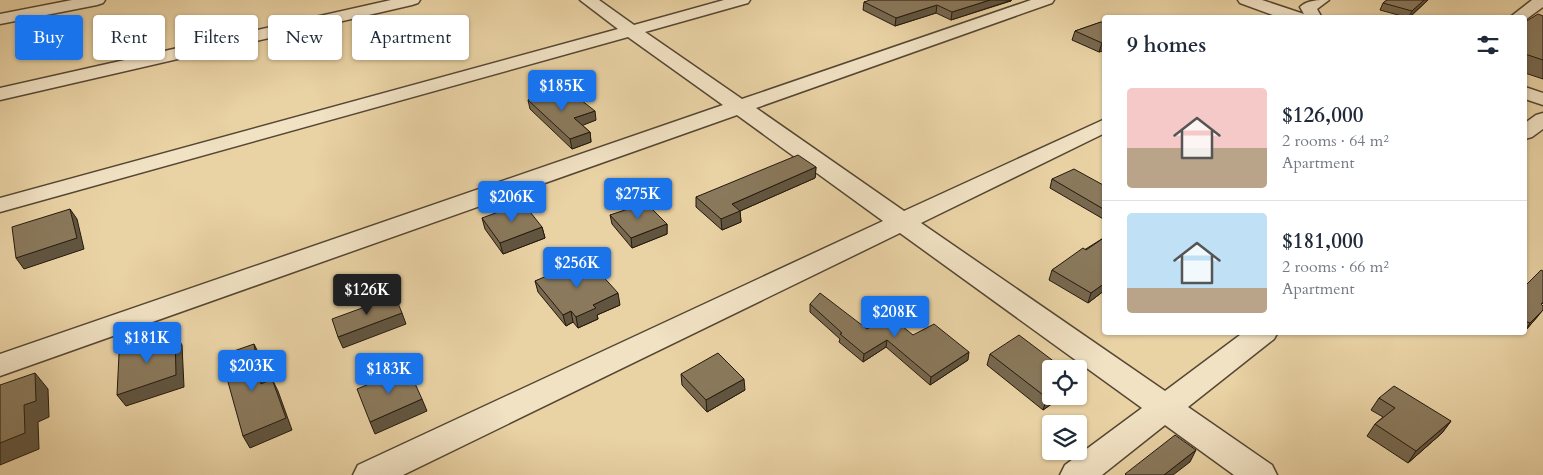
<!DOCTYPE html>
<html lang="en">
<head>
<meta charset="utf-8">
<style>
  :root { --surface:#fff; --page:#f2f2f3; --text:#1f2937; --muted:#747a83; --line:#e0e1e3; --accent:#1a73e8 }
  body { margin:0; font-family:Cardo,serif; background:var(--page); color:var(--text); height:100vh; display:flex; flex-direction:column; font-size:19px; white-space:nowrap }
  * { box-sizing:border-box; margin:0 }
  p { font-size:16px; color:var(--muted) }
  .icon { flex:none; width:28px; height:28px; fill:none; stroke:currentColor; stroke-width:2; stroke-linecap:round; stroke-linejoin:round }
  .map { position:relative; flex:1; overflow:hidden }
  .drawer { position:absolute; left:1102px; top:15px; width:425px; height:320px; display:flex; flex-direction:column; background:var(--surface); border-radius:5px; box-shadow:0 1px 4px #0004 }
  .drawer>* { flex:none }
  .hud { position:absolute; left:15px; top:15px; width:475px; height:45px; display:flex; gap:10px }
  .buttons { position:absolute; left:1042px; top:360px; display:grid; gap:10px }
  .buttons a { display:grid; place-items:center; width:45px; height:45px; border-radius:5px; background:var(--surface); box-shadow:0 1px 4px #0004; font-size:25px }
  .price { position:absolute; translate:-50% -42px; padding:0 11px; border-radius:5px; background:var(--accent); color:#fff; font-size:16px; line-height:32px; filter:drop-shadow(0 1px 2px #0008) }
  .price::after { content:''; position:absolute; left:50%; top:30px; width:15px; height:11px; margin-left:-8px; background:inherit; clip-path:polygon(0 0,100% 0,50% 100%) }
  .price.selected { background:#222; color:#fff }
  ul { padding:0; list-style:none }
  li { display:flex; align-items:center; gap:15px; height:125px; padding:0 25px }
  li+li { border-top:1px solid var(--line) }
  li span { display:grid; place-items:center; flex:none; width:140px; height:100px; border-radius:5px; color:#555 }
  li>.icon { margin-inline-start:auto }
  span .icon { width:60px; height:60px; fill:#fffc; stroke-width:1 }
  li b { font-size:21px }
  h2 { display:flex; justify-content:space-between; align-items:center; height:60px; padding:0 25px; font-size:21px }
  .pill { padding:0 18px; border-radius:5px; background:var(--surface); box-shadow:0 1px 4px #0004; font-size:18px; line-height:45px }
  .pill.selected { background:var(--accent); color:#fff }
  .map>svg:first-child { display:block }
</style>
</head>
<body>
<div class="map">
<svg width="1543" height="475" viewBox="0 0 1543 475">
  <rect width="100%" height="100%" fill="#e9d2a4"/>
  <filter id="stains"><feTurbulence type="fractalNoise" baseFrequency=".004" numOctaves="4"/><feColorMatrix values="0 0 0 0 .2 0 0 0 0 .09 0 0 0 0 .02 0 0 0 .5 -.17"/></filter>
  <radialGradient id="worn" r=".72"><stop offset=".6" stop-color="#630" stop-opacity="0"/><stop offset="1" stop-color="#630" stop-opacity=".3"/></radialGradient>
  <g fill="none" stroke-linecap="round" stroke-linejoin="round">
    <g stroke="#554733" stroke-width="3">
      <path id="street" d="M72 0H105L103 3 97 5 0 24V14Z
        M391 0H420L418 3 412 5 0 100V88Z
        M580 0H599L634 25 724 0H750L748 3 645 32 742 99 1031 0H1054L1052 3 756 108 904 211 1105 119V133L921 223 1165 391 1244 332H1278L1274 339 1188 407 1272 465 1277 475H1234L1165 425 1102 475H1060L1065 465 1142 408 900 233 403 475H353L358 465 883 221 737 115 0 376V354L723 105 628 37 0 212V198L618 29Z
        M1238 0H1262L1304 14 1300 7C1307 0 1318 0 1329 0L1317 9 1322 18H1281L1240 3Z
        M1532 0H1543V7L1525 20V18H1509Z
        M1525 87 1543 93V105L1525 99Z
        M1543 113V129L1532 137 1525 139V123L1536 115Z"/>
    </g>
    <use href="#street" fill="#f1e2c4" fill-rule="evenodd"/>
  </g>
  <path fill="#77684f" stroke="#24190d" d="M1387 0H1428L1409 18 1380 10 1383 3Z
    M1011 1 951 20 936 13 895 26 863 10 864 2Z
    M1543 16V79L1525 73V22Z
    M1101 22 1105 50 1099 52 1072 40 1075 31Z
    M553 99 596 120 582 125 590 132 591 142 572 149 530 109 528 100Z
    M816 167 815 178 740 211 741 222 722 230 696 207V197Z
    M1052 179 1105 186V220L1050 188Z
    M610 215 667 224V234L632 248 612 224Z
    M482 218 542 227 545 238 503 254 485 229Z
    M1105 237V290L1088 303 1049 280 1052 270Z
    M1543 271V303L1541 305 1538 316 1525 331V286Z
    M557 274 620 305 597 315 598 319 578 328 573 322 566 326 538 292 535 281Z
    M810 304 867 329 888 326 913 335 968 360 930 385 886 347 863 362 839 342 840 339 810 312Z
    M990 354 1051 396H1063L1043 410 987 365Z
    M681 374 745 390 707 412 682 385Z
    M1379 398 1451 421 1442 433 1408 463 1367 436 1375 424 1383 417 1371 410Z"/>
  <path fill="#615540" stroke="#24190d" d="M990 0H1012L951 20 952 12Z
    M1424 0H1428L1408 18 1412 11Z
    M937 5 936 13 895 26 896 18Z
    M1105 42V50L1099 52 1102 43Z
    M595 111 596 120 576 128 574 118Z
    M590 132 591 142 572 149 570 139Z
    M816 167 815 178 740 211 741 222 722 230 721 219 732 204Z
    M70 209 77 219 84 249 24 269 16 258Z
    M667 224V234L632 248 631 238Z
    M542 227 545 238 503 254 500 243Z
    M1105 283V290L1088 303 1091 293Z
    M618 293 620 305 597 315 598 319 578 328 576 317 593 305Z
    M1543 310 1538 316 1525 331 1530 323Z
    M571 311 573 322 566 326 563 315Z
    M402 313 406 324 343 348 338 337Z
    M175 333 182 345 184 387 126 406 117 395Z
    M887 340 886 347 863 362 864 354Z
    M254 344 260 356 267 395 261 384Z
    M969 352 968 360 930 385 931 377Z
    M35 373 48 389 49 417 38 422 39 449 0 465V443Z
    M272 379 278 391 292 430 250 448 243 436Z
    M744 379 745 390 707 412 706 400Z
    M1051 395V396H1063L1043 410 1047 398Z
    M422 399 427 411 375 434 370 422Z
    M1451 421 1442 433 1408 463 1416 451Z
    M1196 450 1190 462 1173 475H1164Z"/>
  <path fill="#8a795c" stroke="#24190d" d="M870 0H990L952 12 937 5 896 18 864 2Z
    M1387 0H1424L1412 11 1383 3Z
    M1538 14 1543 16V60L1525 54V22Z
    M1101 22 1105 23V42L1102 43 1075 31Z
    M540 87 553 99 572 93 595 111 574 118 590 132 570 139 528 100Z
    M798 155 816 167 732 204 740 211 721 219 696 197Z
    M1074 169 1105 186V210L1052 179Z
    M523 203 542 227 500 243 482 218Z
    M646 203 667 224 631 238 610 215Z
    M70 209 77 238 16 258 12 227Z
    M1105 237V283L1091 293 1052 270 1083 248 1086 250Z
    M589 261 618 293 593 305 596 308 576 317 571 311 563 315 535 281 556 272 557 274Z
    M1541 270 1543 271V302L1541 304 1543 306V310L1530 323 1525 321V286Z
    M820 293 867 329 881 321 888 326 897 322 913 335 934 324 969 352 931 377 887 340 864 354 840 334 842 333 810 304Z
    M395 296 402 313 338 337 332 319Z
    M175 333 176 375 117 395 119 354 142 347V344Z
    M1019 335 1064 369H1051V395L1047 398 990 354Z
    M254 344 261 384 272 379 286 418 243 436 223 364 233 361 231 352Z
    M718 353 744 379 706 400 681 374Z
    M408 368 422 399 370 422 357 389Z
    M35 373 36 401 24 405 25 433 0 443V385Z
    M1394 386 1451 421 1416 451 1375 424 1395 408 1379 398Z
    M1175 435 1196 450 1164 475H1126L1125 474Z"/>
  <rect width="100%" height="100%" filter="url(#stains)"/>
  <rect width="100%" height="100%" fill="url(#worn)"/>
</svg>
<div class="buttons">
<a><svg class="icon" aria-label="locate" viewBox="0 0 24 24"><circle cx="12" cy="12" r="6"/><path d="M12 2v4M12 18v4M2 12h4M18 12h4"/></svg></a>
<a><svg class="icon" aria-label="layers" viewBox="0 0 24 24"><path d="M12 4l9 5-9 5-9-5zM3 14l9 5 9-5"/></svg></a>
</div>
<b class="price" style="left:562px;top:112px">$185K</b>
<b class="price" style="left:638px;top:220px">$275K</b>
<b class="price" style="left:512px;top:223px">$206K</b>
<b class="price" style="left:577px;top:289px">$256K</b>
<b class="price selected" style="left:367px;top:316px">$126K</b>
<b class="price" style="left:895px;top:338px">$208K</b>
<b class="price" style="left:147px;top:364px">$181K</b>
<b class="price" style="left:252px;top:392px">$203K</b>
<b class="price" style="left:389px;top:395px">$183K</b>
<div class="hud">
<a class="pill selected">Buy</a>
<a class="pill">Rent</a>
<a class="pill">Filters</a>
<a class="pill">New</a>
<a class="pill">Apartment</a>
</div>
<section class="drawer">
<h2>9 homes<svg class="icon" aria-label="filters" viewBox="0 0 24 24"><path d="M4 7h16M4 17h16"/><circle cx="9" cy="7" r="2"/><circle cx="15" cy="17" r="2"/></svg></h2>
<ul>
<li><span style="background:linear-gradient(#f6c9c9 60%,#b9a48a 0)"><svg class="icon" aria-label="home" viewBox="0 0 24 24"><path d="M3 11l9-7 9 7M6 9v11h12V9"/></svg></span><div><b>$126,000</b><p>2 rooms · 64 m²</p><p>Apartment</p></div></li>
<li><span style="background:linear-gradient(#bfe0f5 75%,#b9a48a 0)"><svg class="icon" aria-label="home" viewBox="0 0 24 24"><path d="M3 11l9-7 9 7M6 9v11h12V9"/></svg></span><div><b>$181,000</b><p>2 rooms · 66 m²</p><p>Apartment</p></div></li>
</ul>
</section>
</div>
</body>
</html>
